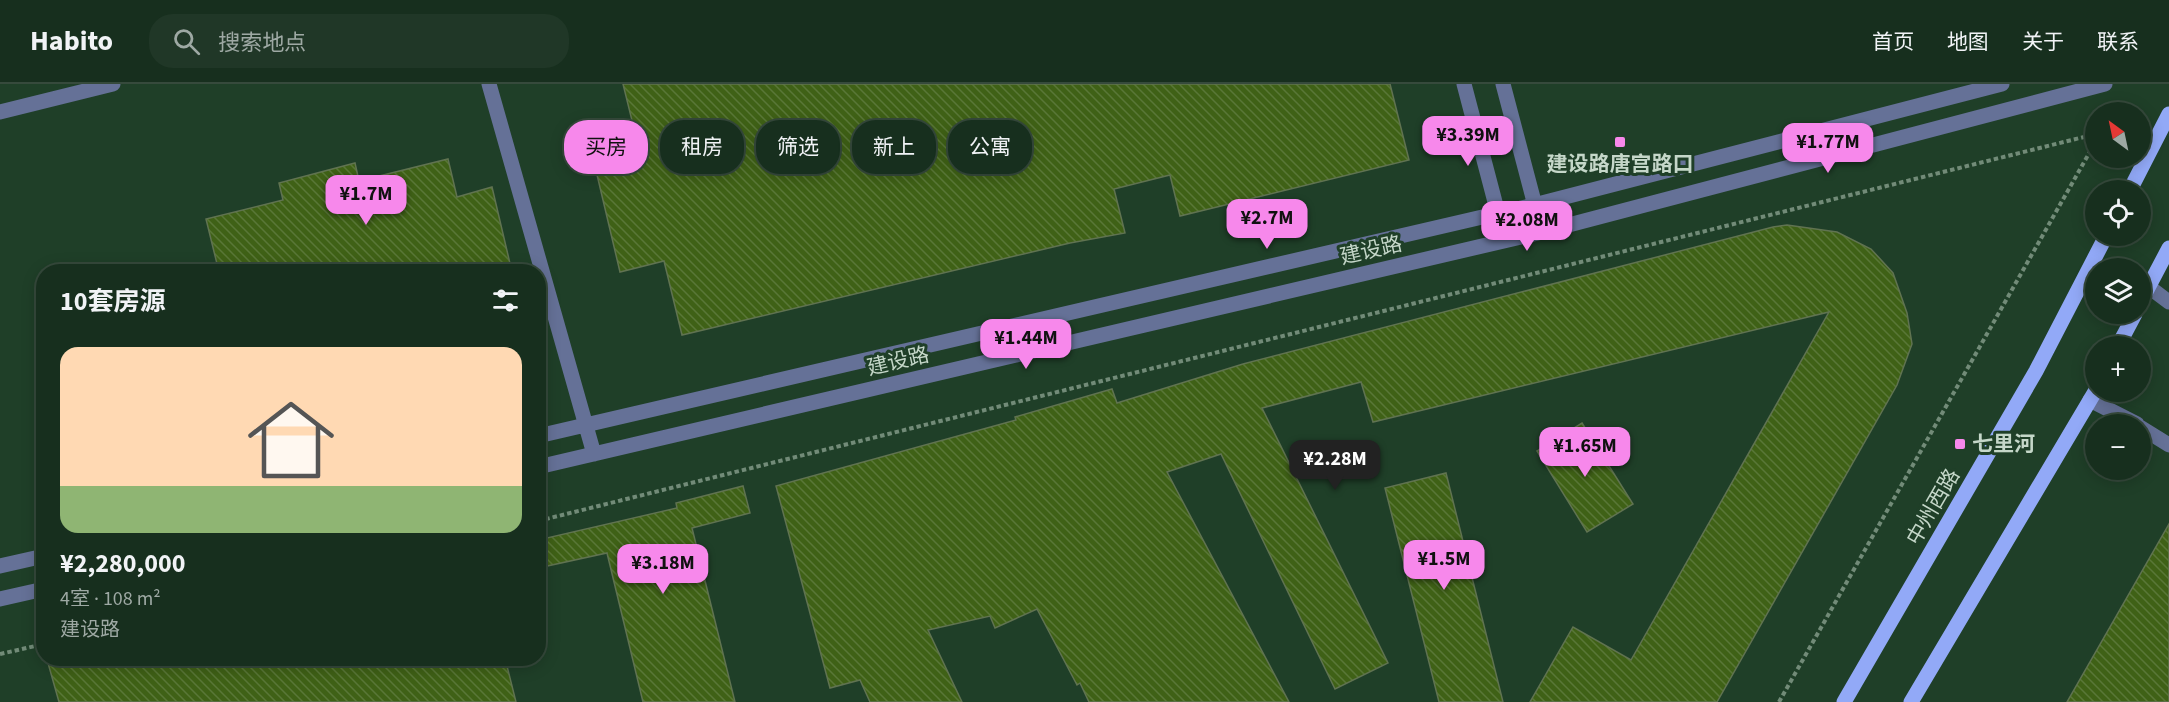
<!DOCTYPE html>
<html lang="zh">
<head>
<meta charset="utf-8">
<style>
  :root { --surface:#172f1e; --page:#203727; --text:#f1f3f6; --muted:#9ea9a4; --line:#364a3c; --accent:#f788eb }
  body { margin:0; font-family:"Source Sans 3","Noto Sans SC",sans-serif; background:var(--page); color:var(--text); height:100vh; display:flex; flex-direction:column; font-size:22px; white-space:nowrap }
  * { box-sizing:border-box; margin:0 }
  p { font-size:20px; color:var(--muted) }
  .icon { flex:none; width:33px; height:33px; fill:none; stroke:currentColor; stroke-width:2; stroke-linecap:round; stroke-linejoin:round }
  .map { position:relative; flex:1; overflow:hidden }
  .details { position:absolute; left:36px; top:180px; width:510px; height:402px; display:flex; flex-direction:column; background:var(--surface); border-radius:24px; box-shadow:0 3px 15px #0003,0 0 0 2px var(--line) }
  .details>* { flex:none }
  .hud { position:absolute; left:564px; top:36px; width:570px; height:54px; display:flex; gap:12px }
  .needle { width:39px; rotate:327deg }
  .fabs { position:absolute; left:2085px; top:18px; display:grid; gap:12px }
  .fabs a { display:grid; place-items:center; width:66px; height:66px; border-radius:50%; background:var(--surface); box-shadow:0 3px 15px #0003,0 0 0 2px var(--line); font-size:30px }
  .price { position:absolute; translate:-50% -51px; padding:0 14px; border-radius:12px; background:var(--accent); color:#111; font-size:20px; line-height:39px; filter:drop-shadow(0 2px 3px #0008) }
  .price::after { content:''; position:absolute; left:50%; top:36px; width:18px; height:14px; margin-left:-9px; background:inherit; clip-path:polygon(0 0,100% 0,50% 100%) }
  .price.active { background:#222; color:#fff }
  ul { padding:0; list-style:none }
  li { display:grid; align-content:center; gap:12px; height:318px; padding:0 24px }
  li span { display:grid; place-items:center; height:186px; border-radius:18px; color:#555 }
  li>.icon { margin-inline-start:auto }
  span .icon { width:108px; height:108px; fill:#fffc; stroke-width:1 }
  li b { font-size:26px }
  h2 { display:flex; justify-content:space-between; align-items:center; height:72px; padding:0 24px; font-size:26px }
  .chip { padding:0 21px; border-radius:24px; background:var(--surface); box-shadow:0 3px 15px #0003,0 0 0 2px var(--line); font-size:21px; line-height:54px }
  .chip.active { background:var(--accent); color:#111 }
  header { display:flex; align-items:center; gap:36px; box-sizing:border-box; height:84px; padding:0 30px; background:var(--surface); border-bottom:2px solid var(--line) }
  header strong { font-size:28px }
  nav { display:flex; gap:33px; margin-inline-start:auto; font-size:21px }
  .search { width:420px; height:54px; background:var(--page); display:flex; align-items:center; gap:15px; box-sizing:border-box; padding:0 21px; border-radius:24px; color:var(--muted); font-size:22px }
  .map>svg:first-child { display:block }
</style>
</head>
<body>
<header>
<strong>Habito</strong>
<div class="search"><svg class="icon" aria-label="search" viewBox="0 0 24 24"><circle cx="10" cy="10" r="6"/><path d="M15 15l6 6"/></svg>搜索地点</div>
<nav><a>首页</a><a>地图</a><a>关于</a><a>联系</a></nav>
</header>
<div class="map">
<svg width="2169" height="618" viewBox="0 0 2169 618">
  <defs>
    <pattern id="building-back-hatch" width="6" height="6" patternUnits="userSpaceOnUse" patternTransform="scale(1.5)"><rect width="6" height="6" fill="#3f6116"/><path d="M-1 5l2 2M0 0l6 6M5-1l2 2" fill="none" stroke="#597737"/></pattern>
  </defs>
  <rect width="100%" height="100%" fill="#1f3f28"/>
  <path fill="url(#building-back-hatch)" stroke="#607351" stroke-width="1.5" d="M623 0H1390L1409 76 1180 132 1170 91 1114 105 1125 149 1070 159 682 251 664 177 620 188 594 78 640 69Z
    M448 75 457 113 492 103 512 188H219L206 135 283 116 279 99 355 79 359 97Z
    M1787 141 1837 148 1871 165 1893 189 1907 229 1912 260 1897 301 1717 618H1530L1573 543 1631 576 1829 228 1373 338 1361 298 1262 324 1388 579 1335 605 1221 370 1167 388 1289 618H1089L1080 599 1077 601 1037 525 995 544 990 532 928 546 962 618H870L860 596 830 604 776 402 1016 336 1015 333 1112 305 1117 319 1243 280 1773 143Z
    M1582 339 1633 420 1587 448 1537 367Z
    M1446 389 1503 618H1439L1385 404Z
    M743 402 750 429 692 444 735 618H643L607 469 538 484V456L677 424 676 419Z
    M2169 440V618H2067Z
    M64 574H505L516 618H59L48 579Z"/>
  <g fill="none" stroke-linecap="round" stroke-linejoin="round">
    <path stroke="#728b78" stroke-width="4" stroke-dasharray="4.5 3" stroke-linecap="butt" d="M538 437 2096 50
      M0 570 44 560
      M1779 618 2096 57"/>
    <path stroke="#657197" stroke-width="15" d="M489 0 594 370
      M1464 0 1505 156
      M1503 0 1542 148
      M0 28 113 0
      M2149 203 2169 218
      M2090 316 2137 340
      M2140 343 2169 361
      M538 352 1534 121 2002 0
      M538 383 1542 148 2105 0
      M0 482 44 472
      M0 515 44 505"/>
    <path stroke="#92a9f7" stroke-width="15" d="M2130 106 2169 30
      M2140 219 2169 164
      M2118 262 2135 230
      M1844 618 2036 287 2106 152
      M1911 618 2096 306"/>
  </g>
  <g fill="#f788eb" stroke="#1f3f28" stroke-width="2">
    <rect x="1614" y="52" width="12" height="12" rx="3"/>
    <rect x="1954" y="354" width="12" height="12" rx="3"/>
  </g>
  <g text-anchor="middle" stroke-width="6" stroke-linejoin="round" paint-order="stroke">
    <g font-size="21" font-weight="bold" fill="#c5d7c9" stroke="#1f3f28">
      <text x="1620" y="87">建设路唐宫路口</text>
      <text x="1972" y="367" text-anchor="start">七里河</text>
    </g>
    <g font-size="21" fill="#c5d7c9" stroke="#1f3f28">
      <text transform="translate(1371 166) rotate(-13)" y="7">建设路</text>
      <text transform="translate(898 277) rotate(-13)" y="7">建设路</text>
      <text transform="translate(1933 423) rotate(-60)" y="7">中州西路</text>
    </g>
  </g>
</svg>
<div class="fabs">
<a><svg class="needle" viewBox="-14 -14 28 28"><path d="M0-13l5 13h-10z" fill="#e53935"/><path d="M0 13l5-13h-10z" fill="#9ea9a4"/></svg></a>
<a><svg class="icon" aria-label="locate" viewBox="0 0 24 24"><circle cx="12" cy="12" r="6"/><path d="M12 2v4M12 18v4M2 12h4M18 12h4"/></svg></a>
<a><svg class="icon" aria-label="layers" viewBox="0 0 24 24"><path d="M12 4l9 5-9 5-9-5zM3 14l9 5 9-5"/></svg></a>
<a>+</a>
<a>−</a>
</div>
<b class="price" style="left:1468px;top:83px">¥3.39M</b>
<b class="price" style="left:1828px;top:90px">¥1.77M</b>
<b class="price" style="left:366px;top:142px">¥1.7M</b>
<b class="price" style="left:1267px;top:166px">¥2.7M</b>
<b class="price" style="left:1527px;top:168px">¥2.08M</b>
<b class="price" style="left:1026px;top:286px">¥1.44M</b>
<b class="price" style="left:1585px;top:394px">¥1.65M</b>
<b class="price active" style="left:1335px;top:407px">¥2.28M</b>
<b class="price" style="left:1444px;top:507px">¥1.5M</b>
<b class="price" style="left:663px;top:511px">¥3.18M</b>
<div class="hud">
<a class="chip active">买房</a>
<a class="chip">租房</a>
<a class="chip">筛选</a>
<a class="chip">新上</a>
<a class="chip">公寓</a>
</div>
<section class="details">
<h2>10套房源<svg class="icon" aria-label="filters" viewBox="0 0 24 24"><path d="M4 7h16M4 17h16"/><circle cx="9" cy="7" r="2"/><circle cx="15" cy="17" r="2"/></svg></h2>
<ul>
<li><span style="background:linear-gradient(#ffd9b3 75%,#8fb573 0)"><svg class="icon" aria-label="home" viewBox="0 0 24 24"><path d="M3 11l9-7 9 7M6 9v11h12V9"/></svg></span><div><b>¥2,280,000</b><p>4室 · 108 m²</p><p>建设路</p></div></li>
</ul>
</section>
</div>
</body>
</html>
